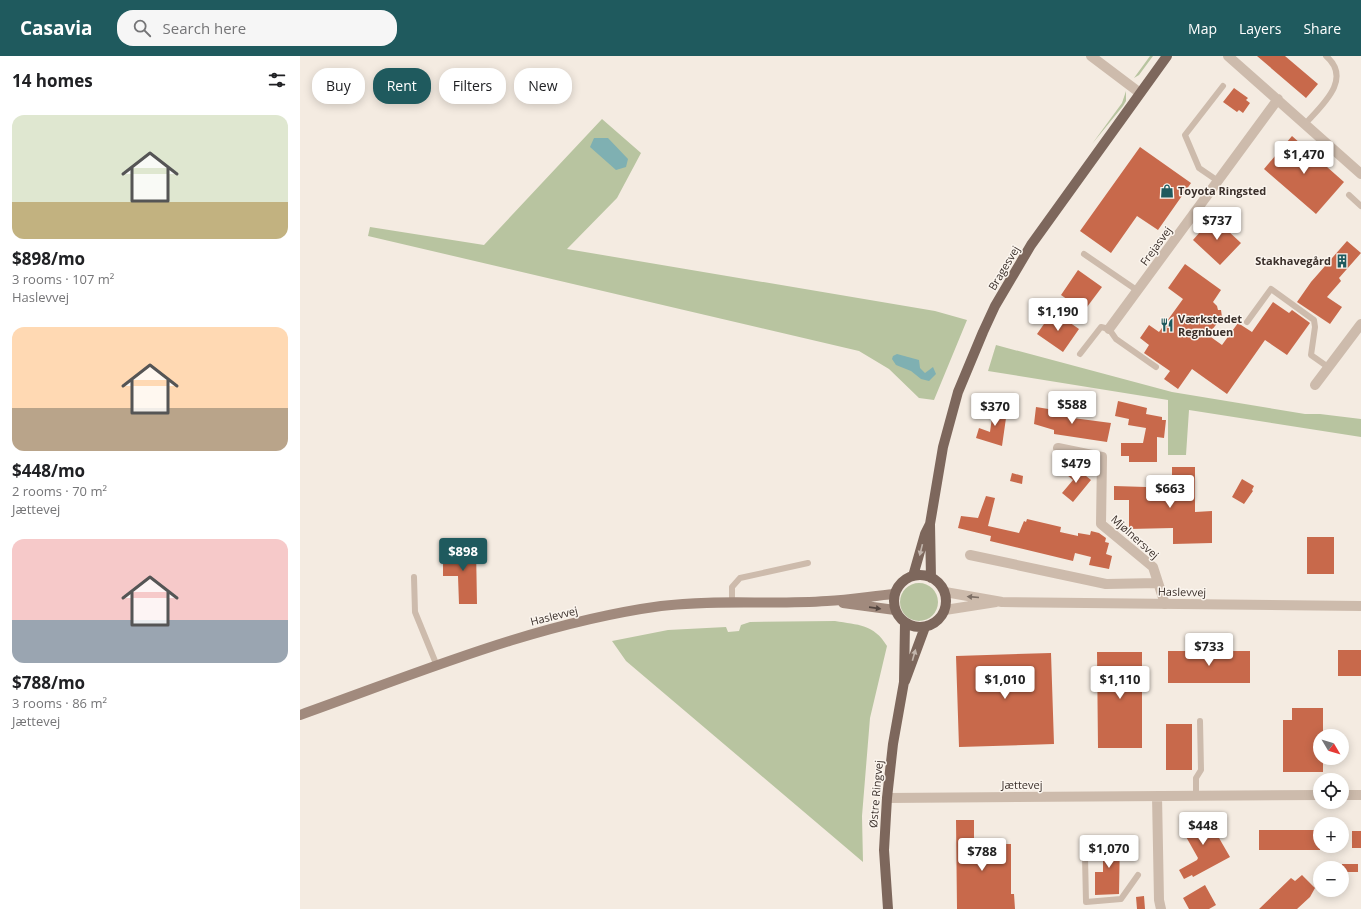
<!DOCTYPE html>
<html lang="en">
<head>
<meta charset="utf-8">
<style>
  :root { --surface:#fff; --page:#f6f6f6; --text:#202124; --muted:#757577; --accent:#1f5a5e }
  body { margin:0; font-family:"Open Sans",sans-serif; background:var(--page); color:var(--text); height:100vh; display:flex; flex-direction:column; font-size:15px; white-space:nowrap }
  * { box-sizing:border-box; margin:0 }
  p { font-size:13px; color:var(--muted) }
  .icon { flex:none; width:22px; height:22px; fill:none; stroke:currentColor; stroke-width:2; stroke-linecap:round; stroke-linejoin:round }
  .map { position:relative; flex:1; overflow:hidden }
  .panel { display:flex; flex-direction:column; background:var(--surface); width:300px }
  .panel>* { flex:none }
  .top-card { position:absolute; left:12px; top:12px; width:380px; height:36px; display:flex; gap:8px }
  .needle { width:26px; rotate:128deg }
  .tools { position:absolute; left:1013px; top:673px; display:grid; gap:8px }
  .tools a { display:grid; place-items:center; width:36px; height:36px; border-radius:50%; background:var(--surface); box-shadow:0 2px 10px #0003; font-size:20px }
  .price { position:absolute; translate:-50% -34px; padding:0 9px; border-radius:4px; background:#fff; color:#222; font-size:13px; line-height:26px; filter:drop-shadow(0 1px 2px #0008) }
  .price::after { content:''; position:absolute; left:50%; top:24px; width:12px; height:9px; margin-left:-6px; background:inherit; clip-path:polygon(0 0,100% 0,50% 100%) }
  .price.on { background:var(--accent); color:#fff }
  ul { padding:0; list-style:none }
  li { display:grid; align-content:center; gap:8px; height:212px; padding:0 12px }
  li span { display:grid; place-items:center; height:124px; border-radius:12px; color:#555 }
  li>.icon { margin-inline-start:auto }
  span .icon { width:72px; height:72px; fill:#fffc; stroke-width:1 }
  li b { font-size:17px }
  h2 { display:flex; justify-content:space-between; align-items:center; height:48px; padding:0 12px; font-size:17px }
  .pill { padding:0 14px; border-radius:16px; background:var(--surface); box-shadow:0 2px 10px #0003; font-size:14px; line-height:36px }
  .pill.on { background:var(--accent); color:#fff }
  header { display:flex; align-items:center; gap:24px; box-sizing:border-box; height:56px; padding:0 20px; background:var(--accent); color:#fff }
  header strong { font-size:19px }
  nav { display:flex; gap:22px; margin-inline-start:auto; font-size:14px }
  .search { width:280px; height:36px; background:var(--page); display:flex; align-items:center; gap:10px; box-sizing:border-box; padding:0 14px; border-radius:16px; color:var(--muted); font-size:15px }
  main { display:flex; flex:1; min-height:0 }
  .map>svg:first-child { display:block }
</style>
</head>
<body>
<header>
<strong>Casavia</strong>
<div class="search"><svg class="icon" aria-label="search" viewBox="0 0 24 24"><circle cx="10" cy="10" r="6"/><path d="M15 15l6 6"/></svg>Search here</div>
<nav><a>Map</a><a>Layers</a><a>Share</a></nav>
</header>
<main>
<section class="panel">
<h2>14 homes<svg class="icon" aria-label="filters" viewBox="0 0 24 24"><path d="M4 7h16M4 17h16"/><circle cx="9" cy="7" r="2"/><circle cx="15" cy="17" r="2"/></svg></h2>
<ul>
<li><span style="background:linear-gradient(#dfe7d0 70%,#c2b280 0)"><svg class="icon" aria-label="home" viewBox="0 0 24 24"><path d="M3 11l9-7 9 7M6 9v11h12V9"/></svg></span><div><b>$898/mo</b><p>3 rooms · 107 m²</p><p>Haslevvej</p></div></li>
<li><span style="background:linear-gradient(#ffd9b3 65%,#b9a48a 0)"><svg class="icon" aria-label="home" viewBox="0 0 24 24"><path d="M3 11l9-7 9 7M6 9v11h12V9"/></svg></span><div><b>$448/mo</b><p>2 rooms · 70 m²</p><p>Jættevej</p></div></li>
<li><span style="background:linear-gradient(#f6c9c9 65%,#9aa5b1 0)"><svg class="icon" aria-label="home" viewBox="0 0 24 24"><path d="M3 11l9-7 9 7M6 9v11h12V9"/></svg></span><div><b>$788/mo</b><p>3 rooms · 86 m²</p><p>Jættevej</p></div></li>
</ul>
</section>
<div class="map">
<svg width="1061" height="853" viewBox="0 0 1061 853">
  <rect width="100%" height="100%" fill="#f4ebe1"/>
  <path fill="#b8c4a0" d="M850 0H853L839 19 834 22Z
    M826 35V45L823 50 792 88 822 47Z
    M302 63 341 97 317 142 267 193 635 255 667 264 634 344 619 342 589 313 559 295 68 180 70 171 184 189Z
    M696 289 872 336 1005 358H1020L1061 363V381L889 354 886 399H868V344L688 315Z
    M600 546a19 19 0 1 1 38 0a19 19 0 1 1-38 0Z
    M535 565C558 569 574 568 587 590L570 662 562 760 563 806 326 605 312 585 368 574 426 571 428 576 439 575 441 569 450 566Z"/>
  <path fill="#7fb0b2" d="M294 82H308L328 103 326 111 316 114 290 91Z
    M597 298 619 304 620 312 625 317 633 311 636 318 629 325 621 323 611 315 596 309 592 303 593 300Z"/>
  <path fill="#c8694b" d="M957 0H985L1018 28 1006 42Z
    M934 32 948 42 946 44 950 47 943 57 939 54 937 56 923 46Z
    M992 80 1044 126 1016 158 964 113Z
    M840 91 891 127 858 174 837 160 811 197 780 175Z
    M913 161 941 187 920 209 893 184Z
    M1047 185 1061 197 1039 222 1041 225 1027 241 1042 251 1030 268 997 246 1011 226Z
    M885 208 921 234 913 246 917 250 918 254H921L922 261 908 279 922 289 938 267 952 276 973 246 989 257 992 254 1010 267 987 299 965 284 927 338 892 313 878 333 864 323 870 315 844 297 849 289 840 282 849 269 859 276 883 243 868 232Z
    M778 214 802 231 784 255 761 239Z
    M753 255 779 273 763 296 737 278Z
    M818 345 843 351 847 352 846 358 862 361V364H866L864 382 857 381V406H829V400H821V387H843L846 372 828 369 829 363 815 360Z
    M696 348 706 349 705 355H707L702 390 676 382 679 372 690 376 693 354H695Z
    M736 351 773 357V362L811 367 807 386 754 378V374L734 368Z
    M775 411 791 424 773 446 762 437 773 424 767 419Z
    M872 411H895V456L912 455V487L873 488V472L829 473V444H814V430L846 431V442H864V432H872Z
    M712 417 723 420 722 428 710 425Z
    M942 423 954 430 952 434 953 435 944 448 932 441Z
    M686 440 695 442 688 470 719 477 724 465 726 466 727 463 761 471 760 476 778 480V477L790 479 791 475 799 477 806 482 805 486 809 487 806 498 812 500 809 513 789 509 791 501 775 497 773 505 690 485 691 480 658 472 661 460 678 462Z
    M1007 481H1034V518H1007Z
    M176 492 177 548H159L158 520H143V493Z
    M1038 594H1061V620H1038Z
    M868 595H950V627H868Z
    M797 596H842V692H798Z
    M751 597 754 688 659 691 656 600Z
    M992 652H1023V680H1020V702H1023V716H983V664H992Z
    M866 668H892V714H866Z
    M904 756 930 801 893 821 892 819 884 823 879 814 897 804 898 802 880 770Z
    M656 764H674V788H711V838H714L715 853H657Z
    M959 774H1020V794H959Z
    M1052 775H1061V792H1052Z
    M805 781H820L819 838 795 839V816H803V801H805Z
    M1042 808H1058V816H1042Z
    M1002 819 1015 832 1010 841 997 853H959L991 822 995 825Z
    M905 829 916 849 909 853H889L883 842Z
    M844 840 845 853H837L836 841Z"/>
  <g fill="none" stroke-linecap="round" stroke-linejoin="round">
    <path stroke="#cdbbac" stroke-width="6" d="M1005 68C1022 49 1053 23 1026 0
      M918 125 899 112 885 79 923 30
      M1049 139 1061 150
      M784 198 838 235
      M947 266 971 233 1014 264 1015 271 1011 299 1028 311
      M780 298 801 271 809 273 816 283 856 311
      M114 521 115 556 137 610
      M432 545V531L440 522 508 507
      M896 740V722L901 714 900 665
      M785 801 786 846 821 843 838 819"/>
    <path stroke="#cdbbac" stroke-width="10" d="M791 0 840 37
      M928 0 1061 118
      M809 273 978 43
      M1015 329 1061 268
      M758 392 802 401 801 468 853 511 865 548
      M670 499 806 528 858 527
      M1042 739H1061
      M857 740 859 844 861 853
      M587 742 1020 739"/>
    <path stroke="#cdbbac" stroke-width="10" d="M645 536 702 546 1061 550
      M645 554 696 546"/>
    <path stroke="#a18a7d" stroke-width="10" d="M543 547 595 554
      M0 659C118 617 236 567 361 550 416 543 472 549 527 545 550 544 572 540 594 538"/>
    <path stroke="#7d675c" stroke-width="10" d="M594 545a26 26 0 1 1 52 0a26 26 0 1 1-52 0Z
      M613 520 625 478 630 468
      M631 522 630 468 643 391 658 336 683 276 695 250 731 189 867 0
      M605 625 625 571
      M588 853 584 794 587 742 593 688 604 626 605 567"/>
  </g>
  <defs><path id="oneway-solid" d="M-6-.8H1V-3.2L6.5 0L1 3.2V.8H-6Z"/></defs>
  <g fill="#c2b5ac">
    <use href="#oneway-solid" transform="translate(621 494) rotate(104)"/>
    <use href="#oneway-solid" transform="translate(614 599) rotate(-74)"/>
  </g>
  <use fill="#7d6f65" href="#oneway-solid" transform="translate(673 541) rotate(-175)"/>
  <use fill="#544640" href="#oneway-solid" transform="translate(575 552) rotate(8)"/>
  <defs>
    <g id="shop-bare" transform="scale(1.08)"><path d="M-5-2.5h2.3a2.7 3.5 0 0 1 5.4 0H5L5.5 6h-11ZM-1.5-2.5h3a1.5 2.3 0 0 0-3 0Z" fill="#1f5a5e" stroke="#fbf5ee" stroke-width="2.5" paint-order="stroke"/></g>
    <g id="building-bare" transform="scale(1.08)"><path d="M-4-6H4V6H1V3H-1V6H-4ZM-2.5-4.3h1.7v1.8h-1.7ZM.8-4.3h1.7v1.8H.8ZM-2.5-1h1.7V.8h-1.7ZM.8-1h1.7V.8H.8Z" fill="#1f5a5e" stroke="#fbf5ee" stroke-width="2.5" paint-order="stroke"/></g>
    <g id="restaurant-bare" transform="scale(1.08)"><path d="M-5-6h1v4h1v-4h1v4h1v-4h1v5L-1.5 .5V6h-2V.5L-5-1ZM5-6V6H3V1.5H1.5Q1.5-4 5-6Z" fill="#1f5a5e" stroke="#fbf5ee" stroke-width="2.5" paint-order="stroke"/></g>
  </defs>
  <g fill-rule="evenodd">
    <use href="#shop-bare" x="867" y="135"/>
    <use href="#building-bare" x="1042" y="205"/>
    <use href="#restaurant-bare" x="867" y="269"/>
  </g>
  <g text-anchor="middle" stroke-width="3" stroke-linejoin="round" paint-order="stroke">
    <g font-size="11" font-weight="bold" fill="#3b302b" stroke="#fbf5ee" text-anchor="start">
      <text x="878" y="139">Toyota Ringsted</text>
      <text x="1031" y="209" text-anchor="end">Stakhavegård</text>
      <text x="878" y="267">Værkstedet<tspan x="878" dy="13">Regnbuen</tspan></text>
    </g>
    <g font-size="11" fill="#3b302b" stroke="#fbf5ee">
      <text transform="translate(856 190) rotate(-54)" y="4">Frejasvej</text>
      <text transform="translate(704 212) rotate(-59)" y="4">Bragesvej</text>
      <text transform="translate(835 481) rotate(42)" y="4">Mjølnersvej</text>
      <text transform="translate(882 536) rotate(1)" y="4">Haslevvej</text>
      <text transform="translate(254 560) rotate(-14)" y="4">Haslevvej</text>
      <text x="722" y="733">Jættevej</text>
      <text transform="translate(576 738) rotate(-85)" y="4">Østre Ringvej</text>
    </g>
  </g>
</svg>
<div class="tools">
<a><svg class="needle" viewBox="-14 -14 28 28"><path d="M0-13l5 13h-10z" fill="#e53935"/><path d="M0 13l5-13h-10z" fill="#757577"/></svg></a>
<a><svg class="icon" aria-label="locate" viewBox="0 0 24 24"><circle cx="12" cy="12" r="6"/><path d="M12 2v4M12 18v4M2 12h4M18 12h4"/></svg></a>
<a>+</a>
<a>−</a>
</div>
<b class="price" style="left:1004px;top:119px">$1,470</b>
<b class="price" style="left:917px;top:185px">$737</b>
<b class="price" style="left:758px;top:276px">$1,190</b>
<b class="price" style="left:772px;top:369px">$588</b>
<b class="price" style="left:695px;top:371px">$370</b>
<b class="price" style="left:776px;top:428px">$479</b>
<b class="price" style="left:870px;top:453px">$663</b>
<b class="price on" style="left:163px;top:516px">$898</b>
<b class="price" style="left:909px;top:611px">$733</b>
<b class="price" style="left:705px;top:644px">$1,010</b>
<b class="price" style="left:820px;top:644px">$1,110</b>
<b class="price" style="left:903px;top:790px">$448</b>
<b class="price" style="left:809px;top:813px">$1,070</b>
<b class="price" style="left:682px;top:816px">$788</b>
<div class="top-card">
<a class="pill">Buy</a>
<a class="pill on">Rent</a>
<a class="pill">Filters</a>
<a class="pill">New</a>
</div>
</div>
</main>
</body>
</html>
